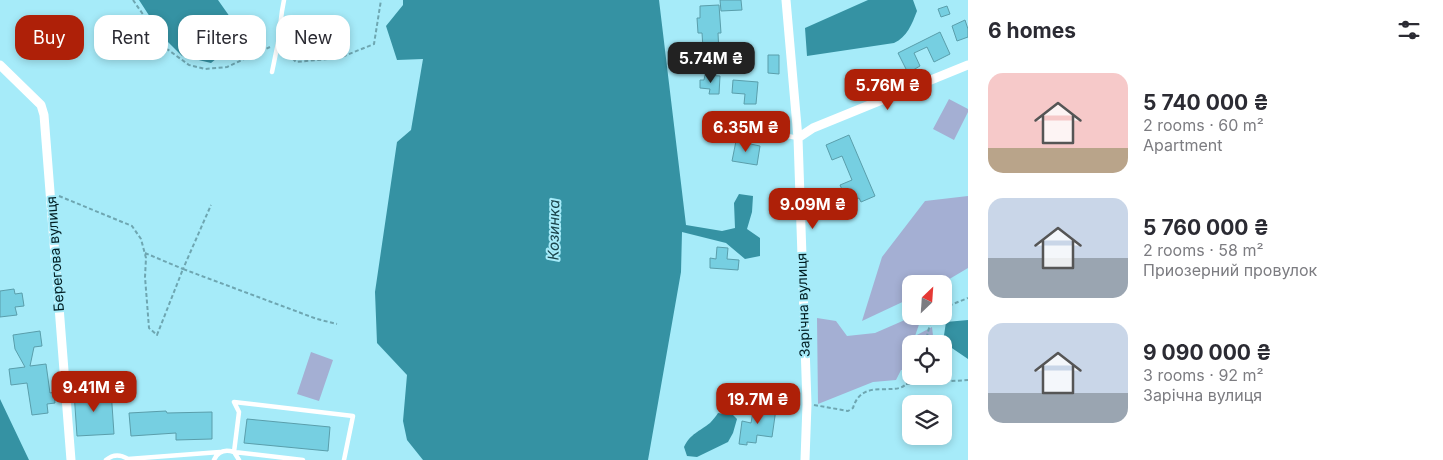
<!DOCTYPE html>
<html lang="en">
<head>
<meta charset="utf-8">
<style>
  :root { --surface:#fff; --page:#f2f2f3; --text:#2b2b33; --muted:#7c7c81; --accent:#ae2008 }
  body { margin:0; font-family:Inter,sans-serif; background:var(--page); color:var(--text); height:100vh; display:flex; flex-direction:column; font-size:19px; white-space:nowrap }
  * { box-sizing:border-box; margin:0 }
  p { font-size:16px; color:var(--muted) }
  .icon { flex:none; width:28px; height:28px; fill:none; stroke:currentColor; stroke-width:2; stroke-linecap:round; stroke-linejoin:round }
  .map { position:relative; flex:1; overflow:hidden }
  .details { display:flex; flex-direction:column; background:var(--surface); width:475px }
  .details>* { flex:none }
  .top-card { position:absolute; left:15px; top:15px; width:475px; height:45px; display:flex; gap:10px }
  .needle { width:32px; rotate:25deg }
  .fabs { position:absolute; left:902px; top:275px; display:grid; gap:10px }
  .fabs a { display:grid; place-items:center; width:50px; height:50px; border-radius:10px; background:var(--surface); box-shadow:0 2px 8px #0003; font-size:25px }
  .price { position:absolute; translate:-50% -42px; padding:0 11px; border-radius:10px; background:var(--accent); color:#fff; font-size:16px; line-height:32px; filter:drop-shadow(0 1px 2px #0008) }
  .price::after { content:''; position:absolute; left:50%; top:30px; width:15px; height:11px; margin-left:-8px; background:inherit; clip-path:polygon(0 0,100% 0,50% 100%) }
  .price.selected { background:#222; color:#fff }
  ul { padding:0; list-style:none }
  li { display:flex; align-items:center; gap:15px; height:125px; padding:0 20px }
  li span { display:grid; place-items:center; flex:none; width:140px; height:100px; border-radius:15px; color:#555 }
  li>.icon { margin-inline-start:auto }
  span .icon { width:60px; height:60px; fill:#fffc; stroke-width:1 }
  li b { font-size:21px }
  h2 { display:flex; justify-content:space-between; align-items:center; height:60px; padding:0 20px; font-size:21px }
  .tag { padding:0 18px; border-radius:15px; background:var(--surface); box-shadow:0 2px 8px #0003; font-size:18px; line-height:45px }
  .tag.selected { background:var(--accent); color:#fff }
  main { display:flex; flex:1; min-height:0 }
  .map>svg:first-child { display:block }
</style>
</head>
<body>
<main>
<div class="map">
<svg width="968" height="460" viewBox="0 0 968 460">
  <rect width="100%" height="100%" fill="#a6ebf9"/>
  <path fill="#a4afd3" d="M949 99 968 109V112L954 140 933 129Z
    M968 196V268L941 284H911V298L862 321 882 257 925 201Z
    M914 316H922L915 336 932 327 934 344H911V370L909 369 901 370 896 380 873 382 818 404 817 318 836 321 847 336 875 333Z
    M311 352 333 360 319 401 297 394Z"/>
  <path fill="#3592a3" d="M139 0H218L247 41 222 54 211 63 182 56 163 37Z
    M403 0H659L686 225 722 231 735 228 734 203 739 194 753 196 752 212 747 229 760 238V256L745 259 726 243 682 232 681 272 648 460H423L407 440 403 421 407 375 377 343 375 292 397 142 411 130 423 59 397 60 386 26 403 5Z
    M868 0H913L917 11C912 24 907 37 894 43L807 56 805 28Z
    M968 320V359L943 342 946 322Z
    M0 399 29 460H0Z
    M718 413 733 415 737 419 733 433 728 442 697 457 687 456 684 447C691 433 699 432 710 423 713 420 716 416 718 413Z"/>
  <path fill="#76cfe1" stroke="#5a9eab" d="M720 0H741L742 10 721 11Z
    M719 5 721 33H718L719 53 707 54V48H703L702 33H698L697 18H700V6Z
    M947 6 950 14 941 17 938 9Z
    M965 20 968 29V37L957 41 952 26Z
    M940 32 950 54 934 62 927 47 914 53 920 66 908 73 898 53Z
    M768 55H779V74L768 73Z
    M705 75 720 76 719 94H709L710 89 700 88V80H704Z
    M733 80 758 82 756 104H744L745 94 732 93Z
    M849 135 875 196 861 202 859 198 848 203 840 185 852 180 842 156 832 160 826 145Z
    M736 141 760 146 757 165 732 161Z
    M717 247 728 248 727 259 739 260 738 270 710 268V258L716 259Z
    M14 289 15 294 22 293 24 306 15 307 17 315 0 317V291Z
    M40 331 42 346 34 347 30 366 46 364 50 393 54 392 55 403 47 404 48 413 32 415 27 383 11 385 9 369 25 367 15 349 13 335Z
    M111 390 114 434 77 436 74 392Z
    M754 406 776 409 772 437 757 435 756 443 747 442V445L739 444 742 421 751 423Z
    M166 411 167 413 212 412V439L176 440V433L131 436 129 413Z
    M247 419 330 427 328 451 244 443Z"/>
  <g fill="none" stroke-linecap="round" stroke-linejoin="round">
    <path stroke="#6ea6b1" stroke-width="2" stroke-dasharray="4 2.5" stroke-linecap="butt" d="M133 0 167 49 189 65 205 69 227 67 270 47
      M284 49 296 62 339 58 374 44 381 0
      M59 196 132 226 141 239 146 258 145 277 149 328 157 335 183 269 317 319 337 324
      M145 253 183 269 211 205
      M944 310 948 306 968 298
      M925 344 931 320 936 316
      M906 384 968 380
      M814 405 848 411 853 408C862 377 895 397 906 384 908 381 910 376 911 373"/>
    <path stroke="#fff" stroke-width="4.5" d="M272 72 278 43 282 11 284 0
      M719 123 798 138
      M234 402 353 416 344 460
      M234 402 239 412 234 452 303 460
      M128 459 220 452
      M106 460C113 454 120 454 128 459
      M214 460C218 451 225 449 234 452L239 460"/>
    <path stroke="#fff" stroke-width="9" d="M786 0 798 138 807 404 805 460
      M0 65 41 105 44 115 71 460
      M798 138 813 128 968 65"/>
  </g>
  <g text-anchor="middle" stroke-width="4" stroke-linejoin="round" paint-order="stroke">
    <g font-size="14" fill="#021f24" stroke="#a6ebf9">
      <text transform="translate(55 254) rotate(-94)" y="5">Берегова вулиця</text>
      <text transform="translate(803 305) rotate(-92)" y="5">Зарічна вулиця</text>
    </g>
    <g font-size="15" font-style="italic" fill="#1a444b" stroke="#a6ebf9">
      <text transform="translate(554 230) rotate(-89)" y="5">Козинка</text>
    </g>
  </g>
</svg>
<div class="fabs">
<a><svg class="needle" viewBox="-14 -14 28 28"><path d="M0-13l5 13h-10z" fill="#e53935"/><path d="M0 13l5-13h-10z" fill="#7c7c81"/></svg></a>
<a><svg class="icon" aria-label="locate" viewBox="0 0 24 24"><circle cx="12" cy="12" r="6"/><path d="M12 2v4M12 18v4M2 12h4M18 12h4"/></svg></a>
<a><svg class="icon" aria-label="layers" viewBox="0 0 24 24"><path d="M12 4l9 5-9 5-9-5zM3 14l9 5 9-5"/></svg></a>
</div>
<b class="price selected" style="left:711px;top:84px">5.74M ₴</b>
<b class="price" style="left:888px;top:111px">5.76M ₴</b>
<b class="price" style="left:746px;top:153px">6.35M ₴</b>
<b class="price" style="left:813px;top:230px">9.09M ₴</b>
<b class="price" style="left:94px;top:413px">9.41M ₴</b>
<b class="price" style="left:758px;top:425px">19.7M ₴</b>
<div class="top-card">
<a class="tag selected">Buy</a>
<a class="tag">Rent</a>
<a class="tag">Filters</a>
<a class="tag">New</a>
</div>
</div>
<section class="details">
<h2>6 homes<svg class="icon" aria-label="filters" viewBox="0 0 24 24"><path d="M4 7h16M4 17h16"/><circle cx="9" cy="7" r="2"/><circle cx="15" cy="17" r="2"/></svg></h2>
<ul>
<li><span style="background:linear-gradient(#f6c9c9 75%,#b9a48a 0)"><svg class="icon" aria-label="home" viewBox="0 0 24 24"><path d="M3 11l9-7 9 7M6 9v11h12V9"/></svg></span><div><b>5 740 000 ₴</b><p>2 rooms · 60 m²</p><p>Apartment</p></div></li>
<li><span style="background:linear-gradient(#c9d6e8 60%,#9aa5b1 0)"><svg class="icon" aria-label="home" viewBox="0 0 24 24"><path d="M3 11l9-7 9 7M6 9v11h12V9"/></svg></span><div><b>5 760 000 ₴</b><p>2 rooms · 58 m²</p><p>Приозерний провулок</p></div></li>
<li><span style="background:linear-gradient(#c9d6e8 70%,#9aa5b1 0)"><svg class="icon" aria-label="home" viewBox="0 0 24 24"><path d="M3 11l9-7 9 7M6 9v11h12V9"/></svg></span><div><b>9 090 000 ₴</b><p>3 rooms · 92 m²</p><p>Зарічна вулиця</p></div></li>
</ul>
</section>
</main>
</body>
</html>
